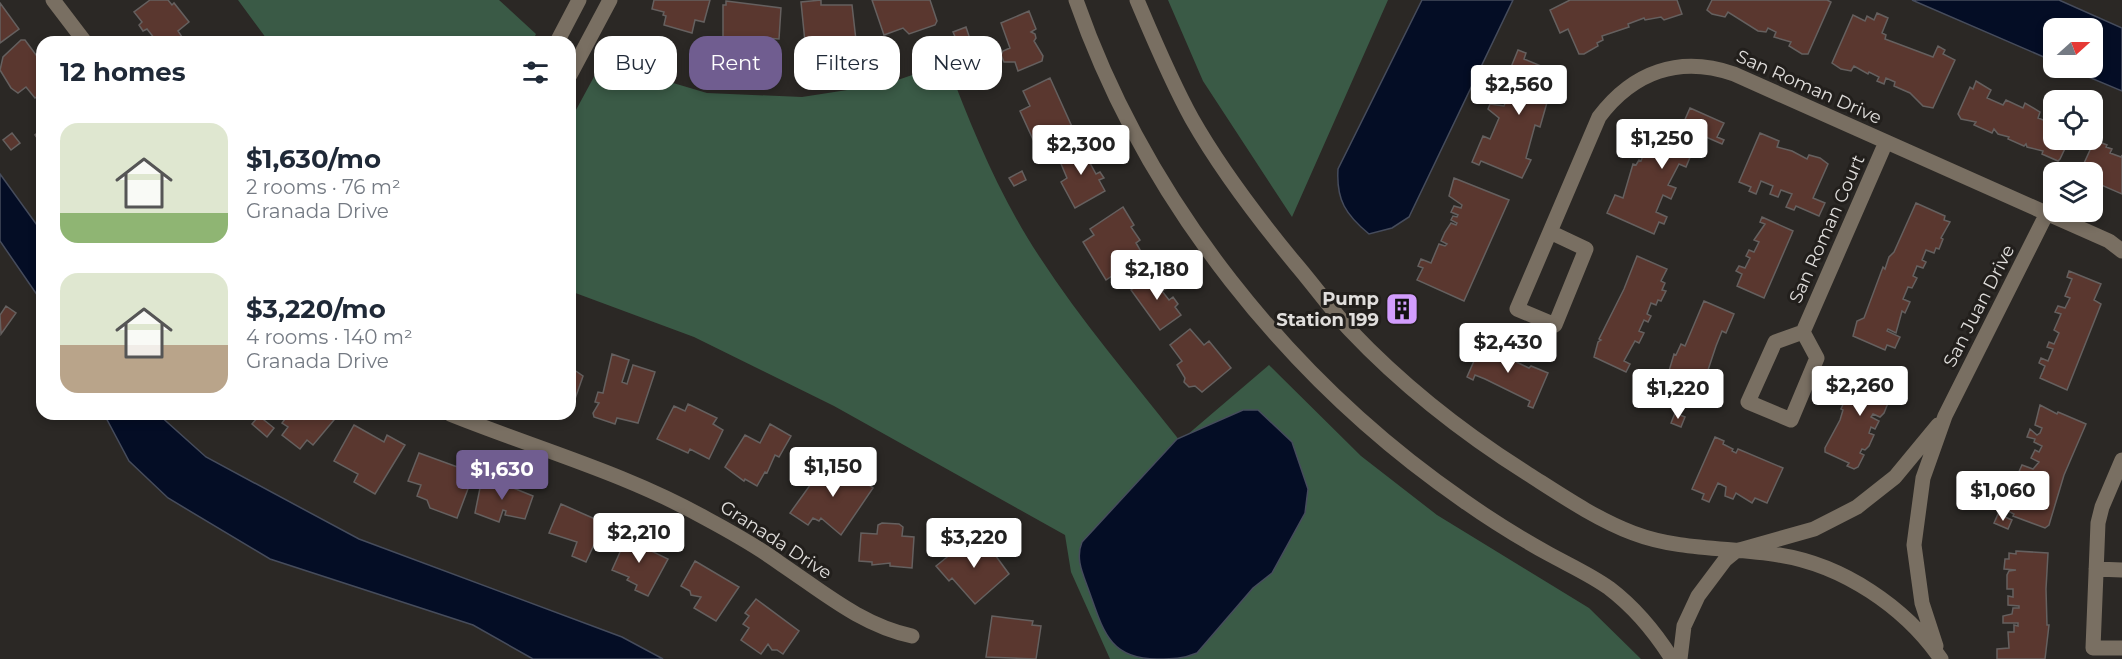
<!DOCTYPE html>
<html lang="en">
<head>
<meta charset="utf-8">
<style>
  :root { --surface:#fff; --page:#f2f2f3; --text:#1f2937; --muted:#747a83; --accent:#705d90 }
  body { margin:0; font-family:Montserrat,sans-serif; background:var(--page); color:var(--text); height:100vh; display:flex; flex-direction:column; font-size:22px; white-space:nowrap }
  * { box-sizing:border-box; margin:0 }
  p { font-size:20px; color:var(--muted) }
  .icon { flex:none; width:33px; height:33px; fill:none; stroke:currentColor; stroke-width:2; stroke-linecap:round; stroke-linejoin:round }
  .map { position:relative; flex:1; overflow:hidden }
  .side { position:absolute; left:36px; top:36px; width:540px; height:384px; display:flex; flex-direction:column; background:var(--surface); border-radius:18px; box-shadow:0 3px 9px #0003 }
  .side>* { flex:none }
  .top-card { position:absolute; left:594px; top:36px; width:570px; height:54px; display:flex; gap:12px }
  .needle { width:39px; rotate:69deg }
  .buttons { position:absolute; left:2043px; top:18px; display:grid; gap:12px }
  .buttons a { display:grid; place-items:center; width:60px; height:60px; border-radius:12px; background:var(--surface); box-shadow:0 3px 9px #0003; font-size:30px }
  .price { position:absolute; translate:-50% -51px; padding:0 14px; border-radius:6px; background:#fff; color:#222; font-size:20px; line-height:39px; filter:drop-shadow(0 2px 3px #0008) }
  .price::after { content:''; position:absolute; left:50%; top:36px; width:18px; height:14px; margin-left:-9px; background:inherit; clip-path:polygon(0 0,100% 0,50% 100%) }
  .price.active { background:var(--accent); color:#fff }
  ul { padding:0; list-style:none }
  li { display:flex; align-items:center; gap:18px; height:150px; padding:0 24px }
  li span { display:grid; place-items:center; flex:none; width:168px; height:120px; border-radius:18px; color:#555 }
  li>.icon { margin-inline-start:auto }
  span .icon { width:72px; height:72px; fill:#fffc; stroke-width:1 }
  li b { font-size:26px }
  h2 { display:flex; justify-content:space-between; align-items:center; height:72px; padding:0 24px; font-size:26px }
  .tag { padding:0 21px; border-radius:18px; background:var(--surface); box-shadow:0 3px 9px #0003; font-size:21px; line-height:54px }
  .tag.active { background:var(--accent); color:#fff }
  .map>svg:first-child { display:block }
</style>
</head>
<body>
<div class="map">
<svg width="2122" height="659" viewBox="0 0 2122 659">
  <rect width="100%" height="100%" fill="#2b2825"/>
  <path fill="#3a5a46" d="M238 0H499L536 34 532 42H269Z
    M1168 0H1388L1292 217 1203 81Z
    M602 62 707 93 802 97 886 84 947 63C972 129 1000 197 1039 256 1081 321 1132 380 1180 441L1269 365 1361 456 1437 515 1589 608 1641 659H1110L1071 572 1065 535 834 406 694 337 570 291V121Z"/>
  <path fill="#040d25" stroke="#464c5c" stroke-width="1.5" d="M1422 0H1513L1409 217 1392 228 1369 234C1346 215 1336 200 1338 169Z
    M1912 0H2059L2122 28V91L2067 68H2092V28H2054L2053 61Z
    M0 174 42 232V302L0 241Z
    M1243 410H1258L1292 442 1308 489 1305 513 1272 573 1253 588 1197 653C1183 659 1172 659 1157 659 1109 659 1103 630 1089 591 1083 574 1075 559 1082 542L1177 439Z
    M104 414H158L206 457 359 539 622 637 663 659H533L473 625 270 559 168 498 129 461Z"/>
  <path fill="#5a372f" stroke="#65605f" stroke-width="1.5" d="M150 0H168L172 5 174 3 189 22 178 31 184 40 151 42 155 39 147 29 143 31 139 25 142 22 134 12Z
    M654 0H710L704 22 695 20 692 33 664 25 666 16 663 15 664 12 652 9Z
    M821 0V5H852L857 49 812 54 811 42H805L801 2Z
    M872 0H930L937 21 935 25 909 34 903 28 884 35Z
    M1570 0H1677L1682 14 1664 20 1661 17 1645 20 1644 18 1628 24 1629 27 1602 36 1603 40 1597 43 1598 46 1584 54H1579L1568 29 1560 33 1550 10Z
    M1712 0H1827L1831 2 1808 54H1802L1789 46 1791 42 1774 37 1776 32 1768 28 1766 32 1758 31 1728 12 1725 17 1712 14 1707 10Z
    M726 1 781 8 779 39 766 38 765 45 759 49 739 44 730 47 723 43V5H726Z
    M0 3 19 29 0 43Z
    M1029 11 1036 29 1031 32 1035 34 1036 38 1034 41 1043 56 1042 61 1018 71 1015 62H1004L1001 55 1003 51 1010 48 1001 23Z
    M1877 13 1888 18 1882 33 1886 35 1885 39 1933 57 1938 46 1945 50 1943 54 1955 60 1933 108 1923 106 1910 93 1894 86 1895 82 1886 78 1884 84 1877 81 1879 77 1869 72 1868 74 1854 66 1851 71 1841 69 1832 63 1853 15 1865 21 1867 16 1874 20Z
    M966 27 969 36 957 41 953 32Z
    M21 40H25L42 63V93L35 98 26 87 18 93 11 88 0 70 3 57Z
    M1518 50 1526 53 1524 59 1565 76V84L1557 95 1553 94 1551 100 1548 99 1540 127 1535 125 1526 158 1531 160 1522 178 1481 161 1479 165 1472 162 1483 136 1490 139 1499 118 1488 109 1490 104 1504 106 1506 101 1501 99 1504 91 1508 93 1509 90 1505 89 1510 78 1507 77Z
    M1050 78 1073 129 1036 146 1020 111 1030 106 1023 91Z
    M1976 81 1991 90 1987 98 2003 105 2006 100 2023 108 2025 103 2040 112 2038 118 2054 124V140H2069L2060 159 2058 161 2042 154 2043 151 2027 147 2026 144 2024 146 2008 139 2009 137 1998 134 1994 129 1992 133 1974 125 1976 122 1961 119 1958 114 1970 87 1973 89Z
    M1690 108 1724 123 1717 137 1724 140 1722 144 1706 137 1697 157 1691 155 1686 167 1679 164 1668 185 1676 188 1671 199 1663 195 1656 212 1667 217 1664 224 1659 222 1654 234 1607 213 1615 195 1623 198 1633 164 1636 165 1639 160 1641 161 1646 148 1652 151 1656 133 1667 139 1675 121 1683 124Z
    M42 129V145L35 135Z
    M12 133 20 143 11 150 3 140Z
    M1760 133 1779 141 1777 147 1792 151 1807 159 1809 155 1820 158 1828 164 1813 198 1825 203 1819 216 1796 206 1794 210 1786 207 1792 194 1781 190 1778 197 1770 194 1773 186 1761 181 1756 194 1749 191 1751 187 1739 182Z
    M2097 141 2107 145 2106 147 2112 149 2110 153 2121 157 2122 155V194L2092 181V172H2080L2091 148 2094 149Z
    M1085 144 1095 160 1090 163 1096 174 1100 172 1104 178 1099 180 1105 191 1075 208 1061 182 1067 178 1059 159Z
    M1022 171 1026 180 1014 186 1009 178Z
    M1454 178 1509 200 1464 301 1417 280 1423 268 1418 266 1421 259 1431 263 1439 244 1445 246 1447 244 1441 241 1445 232 1451 223 1456 225 1457 223 1451 220 1453 216 1457 217 1458 215 1451 212 1454 206 1461 208 1462 205 1449 196Z
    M1916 203 1945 216 1944 220 1950 222 1941 238 1943 239 1939 249 1936 248 1934 253 1926 250 1922 260 1926 262 1923 268 1917 266 1913 276 1917 278 1912 288 1908 287 1903 299 1910 302 1905 313 1902 311 1896 333 1888 329 1887 331 1900 337 1895 348 1887 345 1885 350 1853 336 1857 321 1864 318 1883 267 1885 269 1889 257 1894 252Z
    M1123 207 1134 225 1131 227 1140 240 1136 243 1143 255 1106 280 1083 242 1094 235 1090 229Z
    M1762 217 1793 231 1764 298 1737 286 1742 274 1736 271 1739 266 1745 268 1750 258 1746 256 1749 250 1754 252 1759 242 1754 240 1765 224 1760 222Z
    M1637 256 1667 269 1661 281 1665 283 1662 290 1666 291 1661 301 1658 300 1656 305 1651 303 1647 314 1651 316 1648 322 1644 320 1639 331 1644 333 1639 343 1635 341 1624 361 1630 364 1626 372 1594 357 1598 342 1601 340 1599 339 1624 289Z
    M2069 271 2101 284 2094 300 2101 304 2067 390 2040 378 2045 366 2039 363 2041 358 2048 361 2053 349 2047 347 2049 342 2054 344 2059 333 2054 330 2061 314 2055 312 2058 306 2065 308 2070 298 2065 296 2072 279 2067 277Z
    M1156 272 1167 288 1162 291 1169 300 1173 297 1178 304 1175 307 1181 315 1160 330 1131 290Z
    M1704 301 1734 314 1726 333 1722 331 1716 346 1700 394 1695 397 1662 380 1667 370 1669 371 1674 354 1676 355 1681 344 1685 346Z
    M1396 302H1409L1408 316H1396Z
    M6 306 16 313 1 334 0 315Z
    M1190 329 1204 345 1209 341 1231 368 1202 392 1195 386 1189 387 1184 382 1185 378 1177 365 1182 361 1170 345Z
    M1481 345 1529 368 1531 366 1548 373 1533 408 1528 406 1530 401 1485 379 1475 375 1473 380 1467 377Z
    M612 354 629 360 622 382 627 384 633 365 655 372 638 423 617 418 615 424 594 417 593 413 599 403 595 402 598 392 603 393Z
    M570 367 583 376 575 399 570 397Z
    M1863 368 1890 381 1888 385 1897 389 1893 397 1889 395 1887 400 1883 399 1888 403 1884 413 1880 417 1873 414 1871 417 1879 421 1875 429 1871 427 1869 433 1874 435 1869 446 1865 450 1862 449 1860 453 1864 455 1858 467 1854 469 1847 466 1849 463 1825 452V448L1840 420 1843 410 1841 409 1852 384 1855 386 1859 372Z
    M688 404 717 418 713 424 723 430 709 459 690 449 688 453 657 439 674 406 685 411Z
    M2040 405 2057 414 2058 412 2086 424 2064 475 2049 525 2045 528 2013 516 2014 514 2008 511 2013 500 2018 502 2021 497 2016 492 2019 485 2027 486 2029 481 2017 476 2022 465 2033 469 2039 462 2031 458 2035 450 2039 452 2042 446 2034 442 2035 439 2027 437 2030 429 2037 435 2040 433 2042 428 2035 425Z
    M1675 413 1685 417 1681 427 1671 423Z
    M339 414 313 445 307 440 300 449 282 435 288 427 282 423 285 419 281 414Z
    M259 416 274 428 267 437 252 424Z
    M770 424 791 436 779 457 775 455 767 473 765 472 757 486 745 479 744 481 725 467 745 435 760 443Z
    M354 425 384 442 387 435 405 445 375 494 354 482 358 474 334 461Z
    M1715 437 1724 441 1723 444 1733 449 1732 451 1736 453 1738 449 1783 468 1767 503 1755 498 1752 503 1736 493 1733 499 1725 496 1726 487 1718 483 1709 502 1702 499 1704 494 1692 489Z
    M419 453 474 473 457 518 430 508 427 500 417 496 421 485 408 481Z
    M827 461 840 470 843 467 873 488 841 535 821 518 819 521 813 518 808 525 790 513 821 470 819 468 823 462Z
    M486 477 533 496 525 519 505 515 506 511 503 510 499 522 475 513 480 488Z
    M561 504 604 523 586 562 572 556 577 542 549 533Z
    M1998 514 2012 520 2008 529 1994 523Z
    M882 523 899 524 903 527 902 536 914 537 912 568 890 566V563L872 565V562L859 561 861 533 877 534 878 525Z
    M629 532 648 541 645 548 668 559 648 596 635 590 637 585 627 580 629 577 612 570Z
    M972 537H982L1009 574 975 604 952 578 949 581 936 566Z
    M2016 551 2048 553 2046 589 2047 625H2049L2045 659H1997V649L2009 648 2008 632H2014V625L2018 626V623H2003V616L2012 614 2013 608H2019V606L2008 605V596L2013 597V589H2007V575L2009 571 2016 570 2004 569 2005 559H2009V553L2016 554Z
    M695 561 739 587 716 621 694 608 701 597 691 595 690 591 681 586Z
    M756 599 799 631 783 654 777 650H772L768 644 761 654 741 640 749 628 743 624 749 616 745 613Z
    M992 616 1033 621 1032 625 1041 626 1036 659 986 657Z"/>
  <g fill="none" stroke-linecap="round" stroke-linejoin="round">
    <path stroke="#796f62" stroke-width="15" d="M53 0 85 42
      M1076 0C1146 201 1290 381 1464 501 1491 520 1520 538 1549 554 1569 565 1591 575 1609 588 1634 607 1655 632 1672 659
      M1137 0C1154 40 1171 81 1192 119 1221 170 1257 217 1294 262 1313 284 1330 308 1350 330 1403 386 1463 433 1528 474 1561 495 1596 519 1633 533 1680 551 1731 547 1779 555 1843 565 1905 607 1941 659
      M557 42 579 0
      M570 75 610 0
      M1550 232 1586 249 1555 325 1517 309 1599 117C1633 72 1679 55 1734 74L2109 241 2122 251
      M1803 332 1817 358 1791 420 1748 402 1775 342 1803 332 1886 142
      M450 414C537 449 625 473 707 519 733 533 758 547 781 564 823 592 861 625 912 636
      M2122 460 2102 507 2098 523 2093 648H2122
      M2096 569 2122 570
      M1936 646 1922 603 1914 545 1923 478 1945 416 2047 213
      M1680 659 1684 626 1698 596 1725 560 1736 551 1814 529 1857 507 1895 477 1938 425"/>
  </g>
  <defs>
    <g id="building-square" transform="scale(1.725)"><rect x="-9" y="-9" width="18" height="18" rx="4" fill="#d29dfd" stroke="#221f1c"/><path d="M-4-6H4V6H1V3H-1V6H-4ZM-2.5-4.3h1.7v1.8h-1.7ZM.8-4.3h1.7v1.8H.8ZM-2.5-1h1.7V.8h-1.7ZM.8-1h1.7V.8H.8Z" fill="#111"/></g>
  </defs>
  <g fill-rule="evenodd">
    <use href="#building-square" x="1402" y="309"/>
  </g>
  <g text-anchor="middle" stroke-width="6" stroke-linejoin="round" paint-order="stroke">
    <g font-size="18" fill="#e0dedc" stroke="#221f1c">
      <text transform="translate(1809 87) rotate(24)" y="6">San Roman Drive</text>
      <text transform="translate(1827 229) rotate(-66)" y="6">San Roman Court</text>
      <text transform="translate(1979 306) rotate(-63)" y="6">San Juan Drive</text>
      <text transform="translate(776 540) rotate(33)" y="6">Granada Drive</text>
    </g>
    <g font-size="18" font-weight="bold" fill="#e0dedc" stroke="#221f1c" text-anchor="end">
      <text x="1379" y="305">Pump<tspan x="1379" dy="21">Station 199</tspan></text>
    </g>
  </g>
</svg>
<div class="buttons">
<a><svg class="needle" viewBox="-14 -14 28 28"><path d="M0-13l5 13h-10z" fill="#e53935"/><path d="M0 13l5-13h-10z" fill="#747a83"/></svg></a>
<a><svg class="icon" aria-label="locate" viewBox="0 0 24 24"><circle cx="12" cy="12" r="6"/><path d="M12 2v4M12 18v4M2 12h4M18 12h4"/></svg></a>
<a><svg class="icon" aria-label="layers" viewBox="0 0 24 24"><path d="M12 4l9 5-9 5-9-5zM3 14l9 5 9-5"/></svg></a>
</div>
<b class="price" style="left:1519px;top:116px">$2,560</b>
<b class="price" style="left:1662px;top:170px">$1,250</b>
<b class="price" style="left:1081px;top:176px">$2,300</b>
<b class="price" style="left:1157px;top:301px">$2,180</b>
<b class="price" style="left:1508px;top:374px">$2,430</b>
<b class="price" style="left:1860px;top:417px">$2,260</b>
<b class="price" style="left:1678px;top:420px">$1,220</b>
<b class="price" style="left:833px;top:498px">$1,150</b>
<b class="price active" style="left:502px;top:501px">$1,630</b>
<b class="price" style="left:2003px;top:522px">$1,060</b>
<b class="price" style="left:639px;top:564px">$2,210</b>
<b class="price" style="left:974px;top:569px">$3,220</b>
<div class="top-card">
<a class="tag">Buy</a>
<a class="tag active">Rent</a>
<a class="tag">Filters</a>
<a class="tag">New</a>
</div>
<section class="side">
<h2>12 homes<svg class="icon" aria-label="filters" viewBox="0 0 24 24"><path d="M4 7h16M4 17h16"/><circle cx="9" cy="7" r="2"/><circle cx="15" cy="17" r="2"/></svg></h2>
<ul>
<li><span style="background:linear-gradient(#dfe7d0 75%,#8fb573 0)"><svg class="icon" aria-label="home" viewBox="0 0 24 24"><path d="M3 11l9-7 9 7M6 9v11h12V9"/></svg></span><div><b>$1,630/mo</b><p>2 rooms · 76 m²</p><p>Granada Drive</p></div></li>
<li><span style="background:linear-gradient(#dfe7d0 60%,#b9a48a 0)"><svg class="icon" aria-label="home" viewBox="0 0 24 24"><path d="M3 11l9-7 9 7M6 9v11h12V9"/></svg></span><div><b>$3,220/mo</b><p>4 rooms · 140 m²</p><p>Granada Drive</p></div></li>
</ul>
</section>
</div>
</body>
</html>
